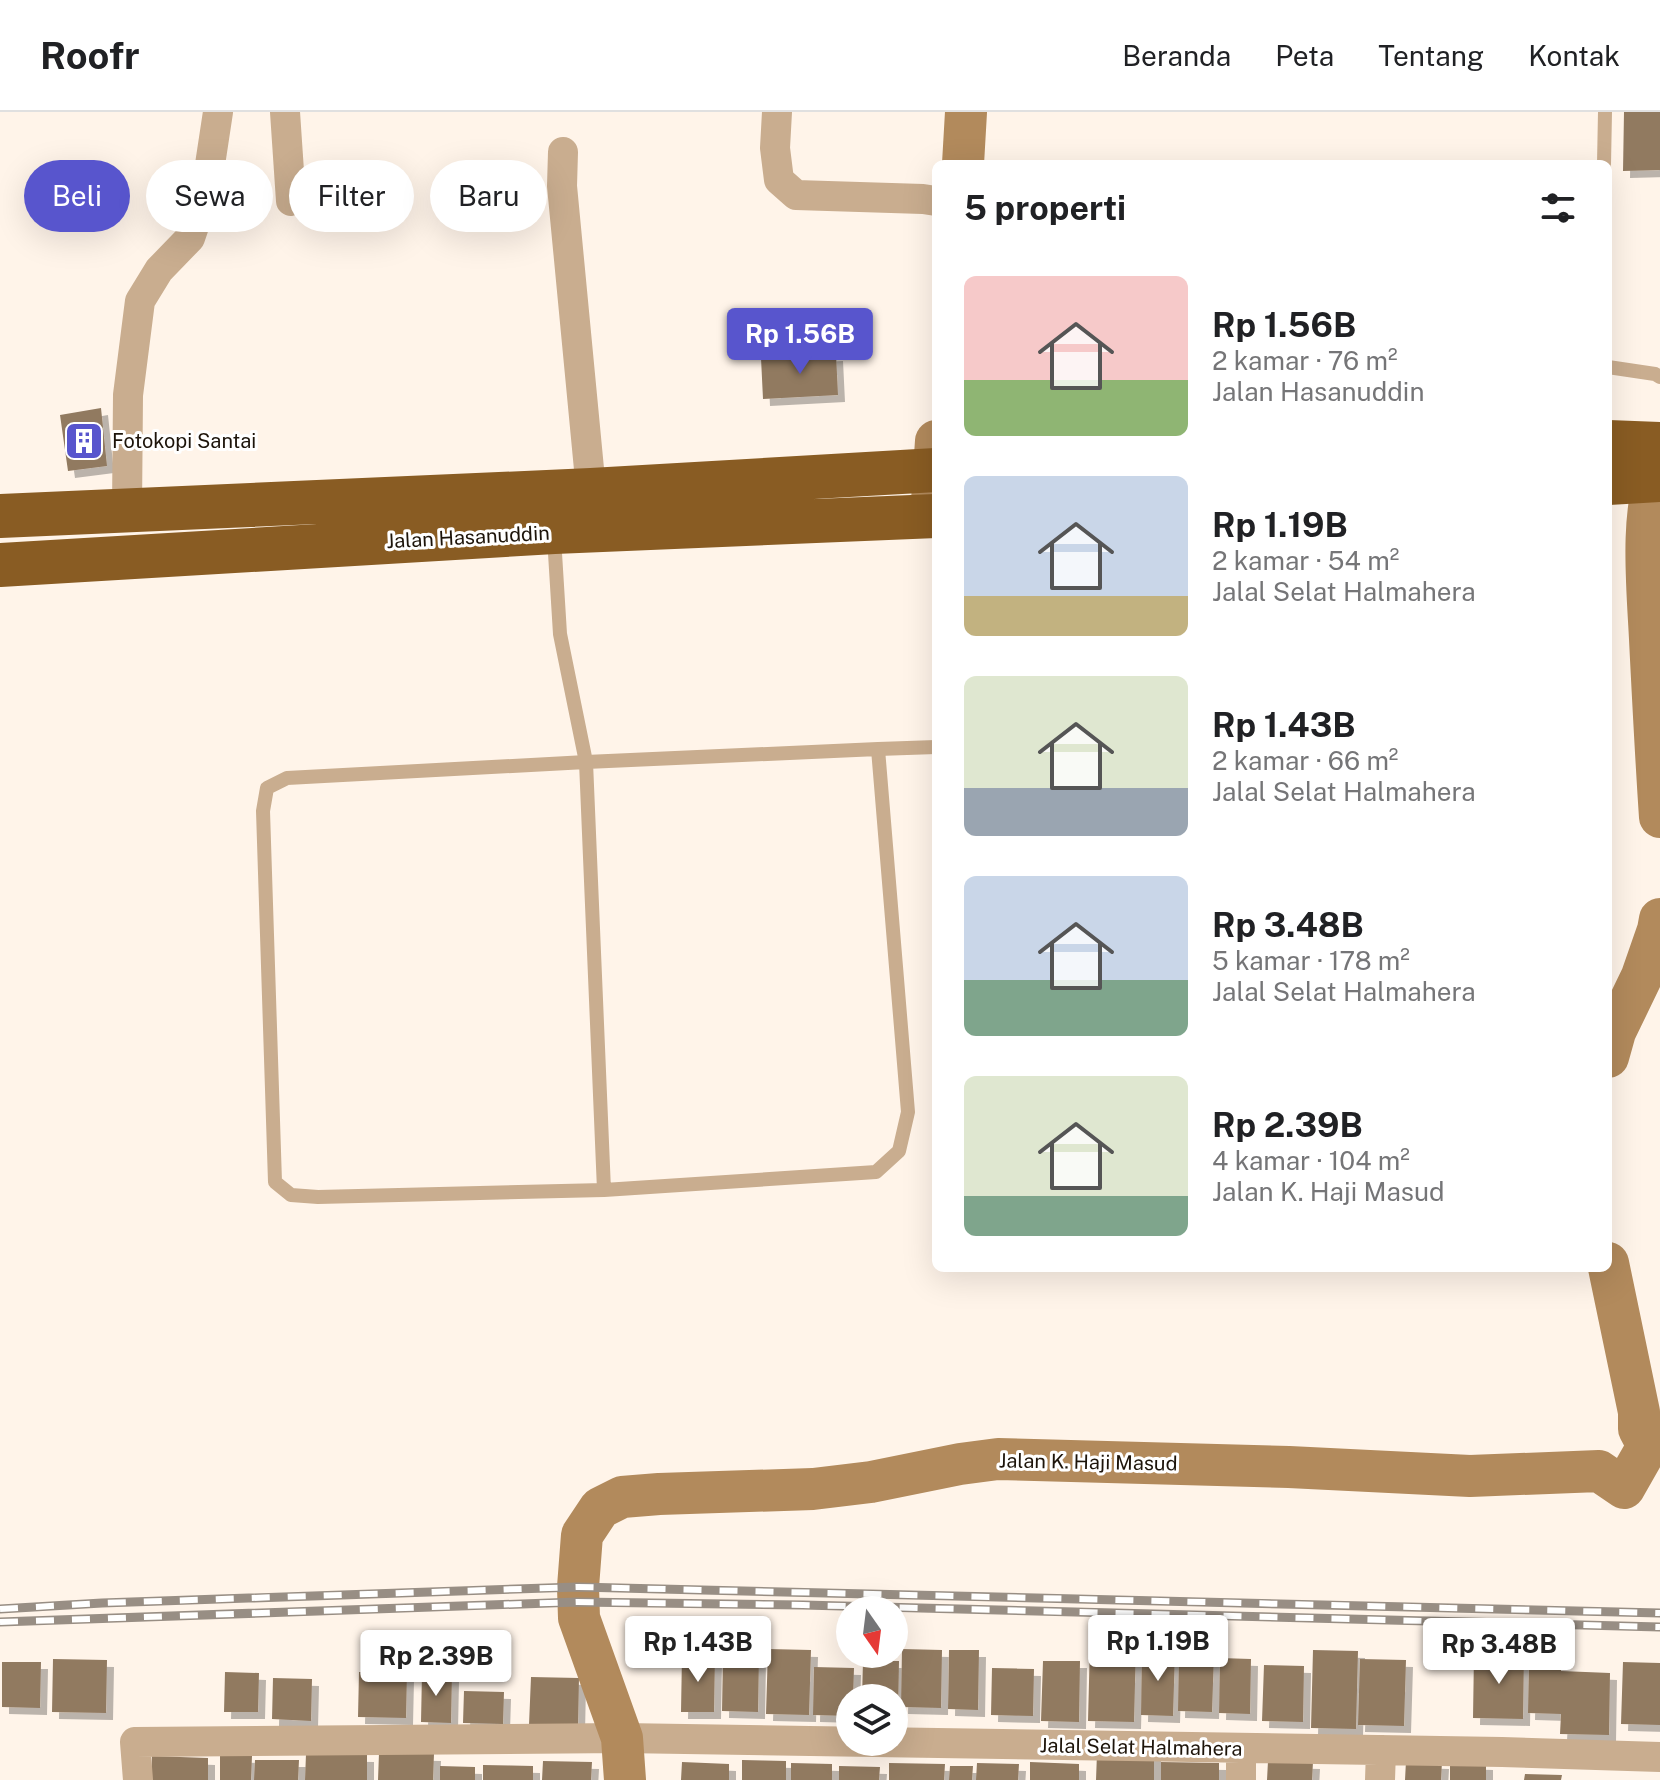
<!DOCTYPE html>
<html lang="id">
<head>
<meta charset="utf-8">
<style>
  :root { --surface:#fff; --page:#f2f2f2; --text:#202124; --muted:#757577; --line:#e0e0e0; --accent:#5855cd }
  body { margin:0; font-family:"Public Sans",sans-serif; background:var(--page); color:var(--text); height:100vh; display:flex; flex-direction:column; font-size:30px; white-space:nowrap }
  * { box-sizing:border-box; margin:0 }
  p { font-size:26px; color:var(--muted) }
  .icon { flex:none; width:44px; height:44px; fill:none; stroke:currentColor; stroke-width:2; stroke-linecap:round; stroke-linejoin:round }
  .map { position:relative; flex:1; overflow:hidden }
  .side { position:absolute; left:932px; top:48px; width:680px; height:1112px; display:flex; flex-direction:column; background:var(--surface); border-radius:12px; box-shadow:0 8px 32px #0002 }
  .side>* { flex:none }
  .hud { position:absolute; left:24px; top:48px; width:760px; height:72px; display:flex; gap:16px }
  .needle { width:52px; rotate:166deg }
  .fabs { position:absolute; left:836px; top:1484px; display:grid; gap:16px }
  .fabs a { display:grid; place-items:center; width:72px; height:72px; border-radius:50%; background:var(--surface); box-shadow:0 8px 32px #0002; font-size:40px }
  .price { position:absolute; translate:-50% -68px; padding:0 18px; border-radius:8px; background:#fff; color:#222; font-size:26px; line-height:52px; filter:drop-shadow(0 2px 4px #0008) }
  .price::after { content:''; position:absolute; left:50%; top:48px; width:24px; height:18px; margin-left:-12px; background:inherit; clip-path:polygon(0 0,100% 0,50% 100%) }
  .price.current { background:var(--accent); color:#fff }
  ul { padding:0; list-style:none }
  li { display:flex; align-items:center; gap:24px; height:200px; padding:0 32px }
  li span { display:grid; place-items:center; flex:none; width:224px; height:160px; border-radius:12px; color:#555 }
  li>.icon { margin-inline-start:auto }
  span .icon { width:96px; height:96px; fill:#fffc; stroke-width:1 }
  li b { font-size:34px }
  h2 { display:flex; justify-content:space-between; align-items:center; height:96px; padding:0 32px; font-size:34px }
  .chip { padding:0 28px; border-radius:36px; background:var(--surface); box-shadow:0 8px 32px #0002; font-size:28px; line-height:72px }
  .chip.current { background:var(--accent); color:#fff }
  header { display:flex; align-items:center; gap:48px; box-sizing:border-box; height:112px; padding:0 40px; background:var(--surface); border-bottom:2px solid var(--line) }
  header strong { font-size:38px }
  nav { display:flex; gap:44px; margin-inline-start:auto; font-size:28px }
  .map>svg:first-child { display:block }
</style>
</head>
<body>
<header>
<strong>Roofr</strong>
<nav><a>Beranda</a><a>Peta</a><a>Tentang</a><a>Kontak</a></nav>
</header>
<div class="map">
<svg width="1660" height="1668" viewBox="0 0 1660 1668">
  <defs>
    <filter id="shadow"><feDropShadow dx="7" dy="7" stdDeviation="0" flood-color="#0004"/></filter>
  </defs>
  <rect width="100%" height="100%" fill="#fff4e9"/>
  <path fill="#917a61" filter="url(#shadow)" d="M1624 0H1660V58L1623 59Z
    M836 242 838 283 763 287 761 246Z
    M101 296 107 354 68 359 60 303Z
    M1090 1531 1136 1533 1134 1610 1088 1609Z
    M768 1537 811 1538 809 1603 766 1602Z
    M902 1537 942 1538 941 1596 901 1595Z
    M949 1538H979L978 1598 948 1597Z
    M1313 1538 1358 1539 1356 1617 1311 1616Z
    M1142 1539 1175 1540 1173 1604 1141 1603Z
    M1179 1541 1214 1542 1212 1600 1178 1599Z
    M723 1542 759 1543 758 1600 722 1599Z
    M1474 1542H1524L1523 1607 1473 1606Z
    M682 1543 715 1544 714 1600H681Z
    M1220 1546 1251 1547 1250 1602 1219 1601Z
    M53 1547 107 1548 106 1601 52 1600Z
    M1360 1547 1406 1548 1404 1614 1358 1613Z
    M863 1549H899L898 1604 894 1603V1586H862Z
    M1043 1549H1080L1079 1610 1041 1609Z
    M2 1550H41L40 1596 2 1595Z
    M1623 1550 1660 1551V1613L1621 1612Z
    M1264 1553 1304 1554 1303 1610 1262 1609Z
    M1529 1553 1561 1554V1559L1610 1561 1609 1623 1560 1622 1561 1602 1528 1601Z
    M814 1555 854 1556 853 1586H850V1604L813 1603Z
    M992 1556 1034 1557 1033 1604 991 1603Z
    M225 1560 259 1561 258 1600H224Z
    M359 1560 407 1561 406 1606 358 1605Z
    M422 1561 452 1562 451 1611 421 1610Z
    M531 1565 579 1566 578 1614 529 1613Z
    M273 1566 312 1567 311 1609 272 1607Z
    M464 1579 504 1580 503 1612 463 1611Z
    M379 1641 434 1642 433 1668H378Z
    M1097 1641 1154 1642V1668H1096Z
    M306 1642 367 1643V1668H305Z
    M220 1643 252 1644 251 1668H220Z
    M152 1644 208 1646V1668H151Z
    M255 1648H299L298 1668H254Z
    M742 1648 786 1649V1668H742Z
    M543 1649 592 1650 591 1668H542Z
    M1268 1649 1313 1650 1312 1668H1267Z
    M1406 1649 1442 1650 1441 1668H1405Z
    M682 1650 729 1652V1668H681Z
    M1030 1650 1079 1652V1668H1030Z
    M1161 1650 1219 1651V1668H1161Z
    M1450 1650 1486 1651V1668H1450Z
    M791 1651 832 1652V1668H791Z
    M889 1651 945 1652 944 1668H889Z
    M977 1651 1019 1652 1018 1668H976Z
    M483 1653 533 1654V1668H483Z
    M440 1654 475 1655V1668H440Z
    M839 1654 880 1655 879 1668H839Z
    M950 1654H973L972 1668H949Z
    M1525 1662 1562 1663 1561 1668H1524Z"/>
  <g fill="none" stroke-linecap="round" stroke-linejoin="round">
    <path stroke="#c9ad8f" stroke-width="14" d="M1604 52 1605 0
      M1608 255 1655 262 1660 265
      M554 425 560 522 586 650 604 1078
      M878 637 908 1000 899 1039 876 1060 604 1078 318 1085 291 1083 275 1070 263 699 267 676 287 666 586 650Z
      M878 637 936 635"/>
    <path stroke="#c9ad8f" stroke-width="30" d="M285 0 291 89
      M777 0 775 36 779 68 796 83 923 87 936 89
      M563 40 562 74 591 378
      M127 398 128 283 140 189 159 158 190 126 206 79 218 0
      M138 1668 135 1630 622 1626 1502 1640 1660 1645
      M1241 1668V1637
      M1380 1668 1381 1638"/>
    <path stroke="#b28a5c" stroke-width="42" d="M963 52 966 0
      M1660 357C1639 395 1648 483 1650 527 1653 587 1656 646 1660 705
      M931 404 936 329
      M1608 945 1615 920 1642 864 1658 818 1660 807
      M625 1668 622 1626 579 1506 578 1475 582 1423 600 1396 622 1385 659 1382 813 1377 871 1370 960 1352 998 1347 1289 1355 1470 1364 1599 1359 1624 1376 1648 1334 1639 1317V1300L1608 1151"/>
    <path stroke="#895c23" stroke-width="44" d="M1608 330 1660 332
      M1608 371 1660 368
      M0 404 591 378 936 358
      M0 453 554 420 936 404"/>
    <g stroke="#988e84" stroke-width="9">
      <path id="rail" d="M0 1497 102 1491 578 1475 1660 1501
        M0 1510 577 1490 803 1493 1660 1515"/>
    </g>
    <use href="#rail" stroke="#fff" stroke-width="6" stroke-dasharray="18" stroke-linecap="butt"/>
  </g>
  <defs>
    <g id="building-square" transform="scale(2)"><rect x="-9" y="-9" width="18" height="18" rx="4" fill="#5855cd" stroke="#fff"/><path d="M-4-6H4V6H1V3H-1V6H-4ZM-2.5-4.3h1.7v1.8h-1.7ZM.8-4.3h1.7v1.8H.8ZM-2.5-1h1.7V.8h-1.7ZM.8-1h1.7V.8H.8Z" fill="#fff"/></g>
  </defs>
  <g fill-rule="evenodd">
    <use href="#building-square" x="84" y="329"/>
  </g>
  <g text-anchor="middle" stroke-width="6" stroke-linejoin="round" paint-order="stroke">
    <g font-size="20" fill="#1d140a" stroke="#fff" text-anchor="start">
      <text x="112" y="336">Fotokopi Santai</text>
    </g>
    <g font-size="20" fill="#1d140a" stroke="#fff">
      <text transform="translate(468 425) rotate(-3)" y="7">Jalan Hasanuddin</text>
      <text transform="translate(1088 1350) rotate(1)" y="7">Jalan K. Haji Masud</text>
      <text transform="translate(1141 1635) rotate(1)" y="7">Jalal Selat Halmahera</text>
    </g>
  </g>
</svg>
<div class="fabs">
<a><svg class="needle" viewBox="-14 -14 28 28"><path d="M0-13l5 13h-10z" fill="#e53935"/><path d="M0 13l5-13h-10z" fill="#757577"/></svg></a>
<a><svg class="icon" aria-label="layers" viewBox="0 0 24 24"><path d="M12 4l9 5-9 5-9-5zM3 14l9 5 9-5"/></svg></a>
</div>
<b class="price current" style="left:800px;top:264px">Rp 1.56B</b>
<b class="price" style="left:1158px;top:1571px">Rp 1.19B</b>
<b class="price" style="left:698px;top:1572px">Rp 1.43B</b>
<b class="price" style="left:1499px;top:1574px">Rp 3.48B</b>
<b class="price" style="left:436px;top:1586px">Rp 2.39B</b>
<div class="hud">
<a class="chip current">Beli</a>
<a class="chip">Sewa</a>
<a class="chip">Filter</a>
<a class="chip">Baru</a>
</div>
<section class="side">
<h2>5 properti<svg class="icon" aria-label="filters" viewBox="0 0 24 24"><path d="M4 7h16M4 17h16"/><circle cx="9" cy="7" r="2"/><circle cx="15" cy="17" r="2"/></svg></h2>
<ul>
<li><span style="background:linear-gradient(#f6c9c9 65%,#8fb573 0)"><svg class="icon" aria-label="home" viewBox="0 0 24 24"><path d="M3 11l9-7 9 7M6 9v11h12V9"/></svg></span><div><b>Rp 1.56B</b><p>2 kamar · 76 m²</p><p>Jalan Hasanuddin</p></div></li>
<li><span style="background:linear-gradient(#c9d6e8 75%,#c2b280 0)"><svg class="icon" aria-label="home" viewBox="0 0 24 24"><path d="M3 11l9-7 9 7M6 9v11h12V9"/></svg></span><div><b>Rp 1.19B</b><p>2 kamar · 54 m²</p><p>Jalal Selat Halmahera</p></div></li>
<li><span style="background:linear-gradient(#dfe7d0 70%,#9aa5b1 0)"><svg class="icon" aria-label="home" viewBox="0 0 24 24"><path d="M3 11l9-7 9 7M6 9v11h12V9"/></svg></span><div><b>Rp 1.43B</b><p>2 kamar · 66 m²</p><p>Jalal Selat Halmahera</p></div></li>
<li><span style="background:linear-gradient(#c9d6e8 65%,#7fa58c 0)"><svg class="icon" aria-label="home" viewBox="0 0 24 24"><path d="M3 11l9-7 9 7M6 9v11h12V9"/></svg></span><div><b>Rp 3.48B</b><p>5 kamar · 178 m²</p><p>Jalal Selat Halmahera</p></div></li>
<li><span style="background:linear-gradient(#dfe7d0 75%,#7fa58c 0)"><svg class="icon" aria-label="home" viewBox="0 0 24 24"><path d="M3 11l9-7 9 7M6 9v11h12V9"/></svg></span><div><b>Rp 2.39B</b><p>4 kamar · 104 m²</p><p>Jalan K. Haji Masud</p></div></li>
</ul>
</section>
</div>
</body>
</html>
